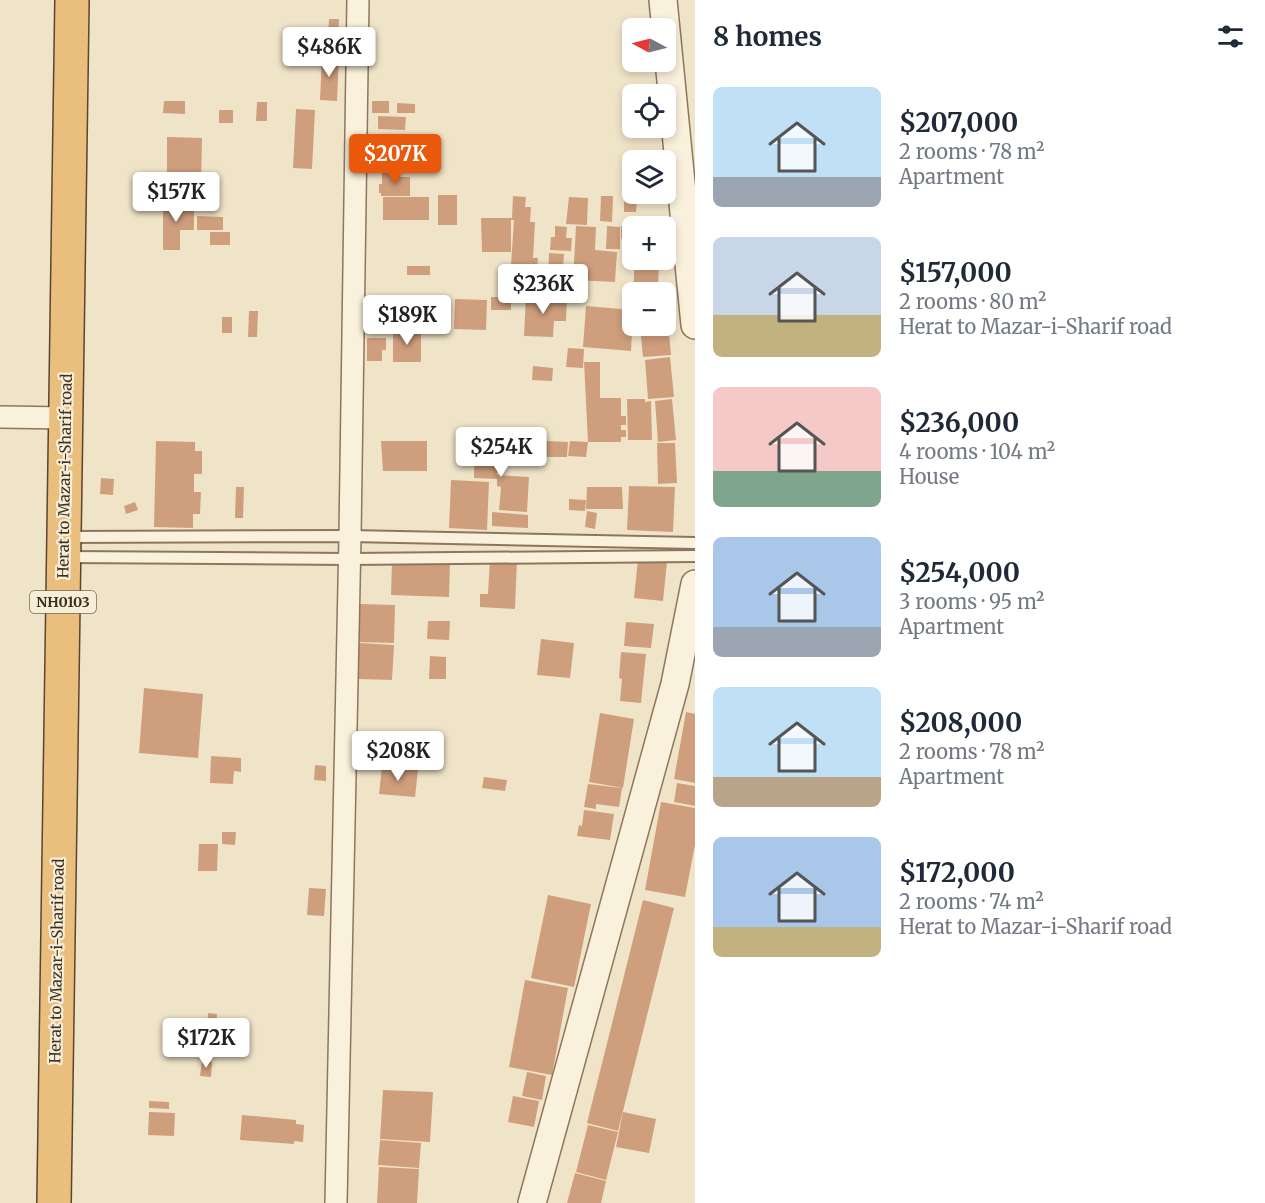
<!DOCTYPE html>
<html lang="en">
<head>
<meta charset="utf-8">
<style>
  :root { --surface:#fff; --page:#f6f6f7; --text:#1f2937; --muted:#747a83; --accent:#ea580c }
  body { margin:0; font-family:Merriweather,serif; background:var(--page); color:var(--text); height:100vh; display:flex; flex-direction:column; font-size:22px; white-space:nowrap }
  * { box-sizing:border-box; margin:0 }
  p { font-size:20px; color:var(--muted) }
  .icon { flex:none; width:33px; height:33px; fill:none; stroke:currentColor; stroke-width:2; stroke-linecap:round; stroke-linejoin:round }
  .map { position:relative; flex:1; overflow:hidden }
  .details { display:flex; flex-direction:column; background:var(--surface); width:570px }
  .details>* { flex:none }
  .needle { width:39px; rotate:277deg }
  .buttons { position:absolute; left:622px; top:18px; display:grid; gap:12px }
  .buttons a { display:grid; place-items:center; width:54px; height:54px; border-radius:9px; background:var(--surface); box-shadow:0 3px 9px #0003; font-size:30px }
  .price { position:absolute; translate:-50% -51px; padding:0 14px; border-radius:6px; background:#fff; color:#222; font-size:20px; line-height:39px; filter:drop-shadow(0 2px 3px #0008) }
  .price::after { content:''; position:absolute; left:50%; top:36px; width:18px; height:14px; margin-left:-9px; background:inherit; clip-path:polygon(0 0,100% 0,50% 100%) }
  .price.on { background:var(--accent); color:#fff }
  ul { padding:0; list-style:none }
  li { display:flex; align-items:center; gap:18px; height:150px; padding:0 18px }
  li span { display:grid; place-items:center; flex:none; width:168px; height:120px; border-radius:9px; color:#555 }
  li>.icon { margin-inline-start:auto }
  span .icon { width:72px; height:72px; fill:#fffc; stroke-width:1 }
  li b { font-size:26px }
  h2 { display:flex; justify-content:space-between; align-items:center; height:72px; padding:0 18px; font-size:26px }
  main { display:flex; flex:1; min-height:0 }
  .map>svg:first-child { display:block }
</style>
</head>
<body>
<main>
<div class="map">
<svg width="695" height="1203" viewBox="0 0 695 1203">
  <rect width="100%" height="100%" fill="#f0e4c8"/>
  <path fill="#cf9f7d" d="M329 19H339L338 38H328Z
    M322 55 339 56 337 101 320 100Z
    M164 101H185V114L163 113Z
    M372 101H389V113H372Z
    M257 102H267V121H256Z
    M397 103 415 104V113H397Z
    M296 109 315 110 312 169 293 168Z
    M219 110H233V123H219Z
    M378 116 406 117 405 130 378 129Z
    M167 137 202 138 201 186H167Z
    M382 173H400V177H410V196H381V193H379V184H382Z
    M438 195H457V225H438Z
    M513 196 526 197 525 207H531L530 222H535L533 258H538L536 282 510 280 514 220H511V252H482L481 218H512Z
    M601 196H613L612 222 600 221Z
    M383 197H429V220H383Z
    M569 197 588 198 587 225 566 224Z
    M624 199H637L636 212H624Z
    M163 202 194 203V230H180V250H163Z
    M197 216 223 217V230H197Z
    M555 226 567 227 566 238H572L571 251 550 250 551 237H555Z
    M576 226 596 227 595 250 617 252 615 282 573 280Z
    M607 226 620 227V249H606Z
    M621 226 633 227V239H621Z
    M210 232H230V245H210Z
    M549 253 564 254 562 282H548Z
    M635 260H659L658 292 633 291Z
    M407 266H430V275H407Z
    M526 296 567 299 566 321H554L553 337 524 336Z
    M491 297H511V310H491Z
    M455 299 487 300 486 330 454 329Z
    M586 306 633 310 631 351 583 347Z
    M249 311H258L257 337H248Z
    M222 317H232V333H222Z
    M666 321H668L671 355 643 357 640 326H666Z
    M393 330H421V362H393Z
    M367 338H386V350H382V361H367Z
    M568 348 584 349 583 368 566 367Z
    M670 357 674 397 648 399 645 360Z
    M584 362H600V398H621V416H626V425H621V430H626V437H621V442H588L586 457 568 456 570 441 588 442Z
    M533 366 553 368 552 381 532 380Z
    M627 399H645V402L651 401 652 440H628Z
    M672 399 676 440 658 442 655 401Z
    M526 440 568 442 567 457H525Z
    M156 441 195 442V451H202V474H194V492H201L200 514H193V528L154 527Z
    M381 441H427V471H383Z
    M475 442 498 443 497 475 529 477 527 512 499 510 501 487 497 486V479L474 478Z
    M657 443H675L677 483 658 484Z
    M101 478 114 479 113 495 100 494Z
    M451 480 489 482 487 530 449 528Z
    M629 486 675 487 673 532 627 530Z
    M236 487H244L243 518H235Z
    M587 487H622L623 509H586Z
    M569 499 586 500 585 511 569 510Z
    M135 502 138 510 126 514 124 506Z
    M587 511 597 513 595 529 585 527Z
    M492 512 528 515V528L492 526Z
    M490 558 517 559 515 609 480 607V594H488Z
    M638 559 667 562 663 601 634 598Z
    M392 560 450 562 449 597 391 595Z
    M360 604 395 605 394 643 358 642Z
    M428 621H450L449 640 427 639Z
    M626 622 654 624 651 648 624 646Z
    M541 639 574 643 570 678 537 675Z
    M359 643 394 645 392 680 358 679Z
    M621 652 646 654 641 703 620 701 622 679 619 678Z
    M430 656 446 657V679H429Z
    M144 688 203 694 198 758 139 753Z
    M686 712 695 714V783L674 779Z
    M600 713 634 719 623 788 589 782Z
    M211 756 241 758V772L234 771 233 784 210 783Z
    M315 765 326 766V781L314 780Z
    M382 766 418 770 415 797 379 794Z
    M484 777 507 780 505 791 482 788Z
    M677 783 695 786V806L674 802Z
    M588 784 622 788 619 807 596 804V809L584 807Z
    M661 802 695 808V845L685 897 645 890Z
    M584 810 614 814 610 840 577 836 579 825 582 826Z
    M222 832H236L235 845 222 844Z
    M199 844H218L217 871H198Z
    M309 888 326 889 324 916 307 915Z
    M548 895 591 904 574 987 531 978Z
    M643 900 674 908 618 1131 587 1123Z
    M525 980 568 988 552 1075 509 1067Z
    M208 1013 217 1014 214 1048 189 1043 190 1030 207 1032Z
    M202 1061 212 1062 211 1077 200 1076Z
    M527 1072 546 1076 542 1100 522 1096Z
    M383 1090 433 1092 430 1142 380 1139Z
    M513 1096 539 1101 534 1127 508 1122Z
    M149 1101 169 1102V1109L149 1108Z
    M149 1112 175 1113 174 1136 148 1135Z
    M623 1112 656 1119 649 1153 616 1147Z
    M242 1115 296 1120V1124L304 1125 303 1142 294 1141V1144L240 1140Z
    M588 1125 618 1132 606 1180 576 1172Z
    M380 1140 421 1143 419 1168 378 1165Z
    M379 1167 419 1169 417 1203H377Z
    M575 1173 606 1181 601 1203H567Z"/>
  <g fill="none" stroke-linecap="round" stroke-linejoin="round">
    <g stroke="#8d765c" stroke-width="14">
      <path id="service" d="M67 537 350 536 695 543
        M68 557 350 559 695 556"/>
    </g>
    <g stroke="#8d765c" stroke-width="24">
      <path id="minor" d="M0 417 66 418
        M336 1203 350 536 358 0"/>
    </g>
    <g stroke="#8d765c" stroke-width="30">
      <path id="tertiary" d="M663 0 695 325
        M532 1203 675 684 695 584"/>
    </g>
    <g stroke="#5b4430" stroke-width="36">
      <path id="trunk" d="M54 1203 72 0"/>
    </g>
    <use href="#service" stroke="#faf1dc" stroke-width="10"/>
    <use href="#minor" stroke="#faf1dc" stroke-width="21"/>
    <use href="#tertiary" stroke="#faf1dc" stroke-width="27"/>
    <use href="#trunk" stroke="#eabe7c" stroke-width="33"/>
  </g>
  <g text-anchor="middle" stroke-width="4.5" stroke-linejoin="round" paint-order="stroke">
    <rect fill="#f7eed8" stroke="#756857" stroke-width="1.5" x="30" y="591" width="66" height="22" rx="4.5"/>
    <g font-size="14" font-weight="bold" fill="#3d2e20">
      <text x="63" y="607">NH0103</text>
    </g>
    <g font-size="15" fill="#3d2e20" stroke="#f7eed8">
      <text transform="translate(65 476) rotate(-89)" y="5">Herat to Mazar-i-Sharif road</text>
      <text transform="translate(57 961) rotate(-89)" y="5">Herat to Mazar-i-Sharif road</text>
    </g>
  </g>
</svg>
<div class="buttons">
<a><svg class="needle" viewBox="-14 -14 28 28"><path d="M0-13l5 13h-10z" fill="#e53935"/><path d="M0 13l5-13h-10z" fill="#747a83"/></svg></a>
<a><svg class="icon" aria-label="locate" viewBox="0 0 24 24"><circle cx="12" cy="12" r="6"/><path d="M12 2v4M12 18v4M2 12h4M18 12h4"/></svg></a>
<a><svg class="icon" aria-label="layers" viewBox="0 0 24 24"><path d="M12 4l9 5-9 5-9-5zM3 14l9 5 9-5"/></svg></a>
<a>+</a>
<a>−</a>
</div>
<b class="price" style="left:329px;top:78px">$486K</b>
<b class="price on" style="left:395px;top:185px">$207K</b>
<b class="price" style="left:176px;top:223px">$157K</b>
<b class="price" style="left:543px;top:315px">$236K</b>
<b class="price" style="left:407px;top:346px">$189K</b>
<b class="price" style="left:501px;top:478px">$254K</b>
<b class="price" style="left:398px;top:782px">$208K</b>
<b class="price" style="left:206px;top:1069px">$172K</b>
</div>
<section class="details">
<h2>8 homes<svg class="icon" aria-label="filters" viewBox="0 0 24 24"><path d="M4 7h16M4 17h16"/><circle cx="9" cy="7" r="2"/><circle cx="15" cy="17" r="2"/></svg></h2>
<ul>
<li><span style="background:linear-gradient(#bfe0f5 75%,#9aa5b1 0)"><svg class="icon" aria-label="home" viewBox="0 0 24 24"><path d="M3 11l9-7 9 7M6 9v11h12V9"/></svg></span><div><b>$207,000</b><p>2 rooms · 78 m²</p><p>Apartment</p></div></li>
<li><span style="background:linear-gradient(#c9d6e8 65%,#c2b280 0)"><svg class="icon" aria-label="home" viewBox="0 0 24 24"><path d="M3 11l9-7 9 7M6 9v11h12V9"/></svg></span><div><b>$157,000</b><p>2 rooms · 80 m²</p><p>Herat to Mazar-i-Sharif road</p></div></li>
<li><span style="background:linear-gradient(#f6c9c9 70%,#7fa58c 0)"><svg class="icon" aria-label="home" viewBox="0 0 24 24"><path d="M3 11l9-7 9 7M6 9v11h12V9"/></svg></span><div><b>$236,000</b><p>4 rooms · 104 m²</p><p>House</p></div></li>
<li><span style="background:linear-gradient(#a9c7e8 75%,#9aa5b1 0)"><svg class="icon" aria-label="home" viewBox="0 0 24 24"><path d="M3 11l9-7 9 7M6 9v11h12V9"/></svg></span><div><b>$254,000</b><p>3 rooms · 95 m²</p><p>Apartment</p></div></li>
<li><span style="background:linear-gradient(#bfe0f5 75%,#b9a48a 0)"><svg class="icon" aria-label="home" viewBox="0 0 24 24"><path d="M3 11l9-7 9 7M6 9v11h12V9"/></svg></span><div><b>$208,000</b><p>2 rooms · 78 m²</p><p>Apartment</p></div></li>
<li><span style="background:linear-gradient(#a9c7e8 75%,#c2b280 0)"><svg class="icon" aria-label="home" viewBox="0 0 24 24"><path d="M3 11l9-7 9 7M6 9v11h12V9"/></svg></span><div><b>$172,000</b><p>2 rooms · 74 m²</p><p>Herat to Mazar-i-Sharif road</p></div></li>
</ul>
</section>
</main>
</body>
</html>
